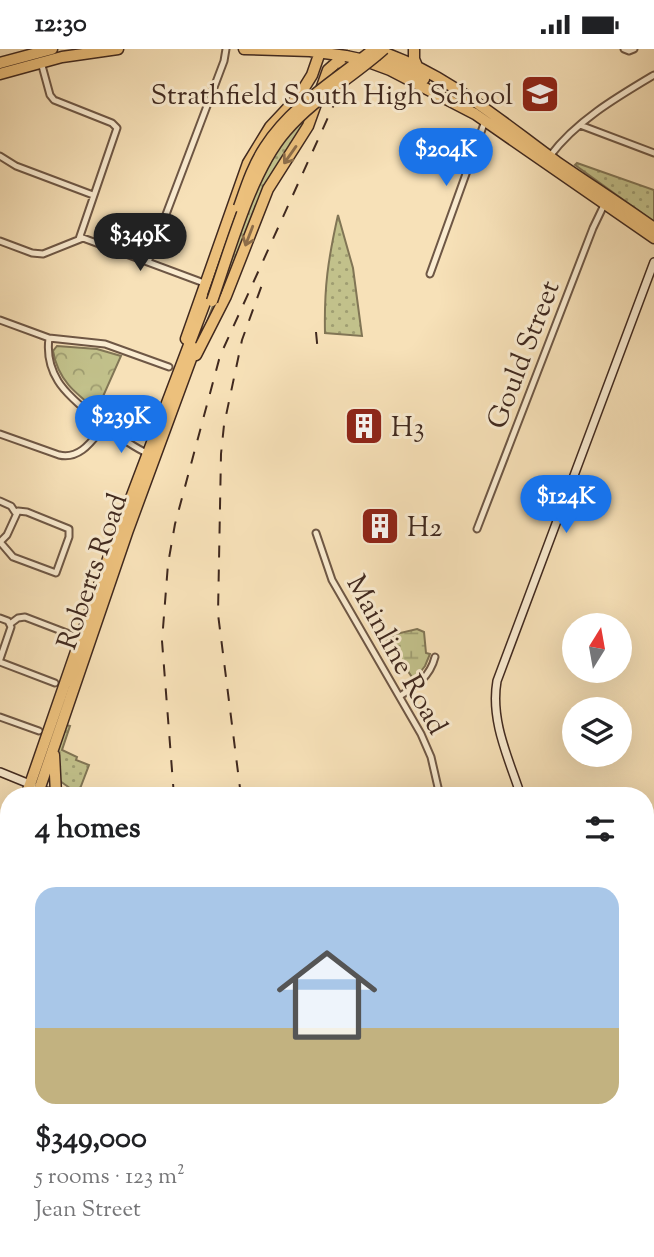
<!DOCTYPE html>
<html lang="en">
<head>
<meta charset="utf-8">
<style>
  :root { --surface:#fff; --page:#f6f6f6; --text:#202124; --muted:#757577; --line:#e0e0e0; --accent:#1a73e8 }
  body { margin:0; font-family:"Sorts Mill Goudy",serif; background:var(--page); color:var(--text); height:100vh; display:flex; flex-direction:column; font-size:26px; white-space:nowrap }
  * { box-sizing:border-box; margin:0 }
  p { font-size:23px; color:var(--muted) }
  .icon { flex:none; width:38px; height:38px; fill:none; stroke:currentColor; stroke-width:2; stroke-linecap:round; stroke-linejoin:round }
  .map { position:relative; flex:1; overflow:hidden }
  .panel { position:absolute; left:0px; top:738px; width:654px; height:471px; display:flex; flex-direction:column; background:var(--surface); border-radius:28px 28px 0 0; box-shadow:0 7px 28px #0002 }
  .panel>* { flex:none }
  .needle { width:46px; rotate:11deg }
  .fabs { position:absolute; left:562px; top:564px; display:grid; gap:14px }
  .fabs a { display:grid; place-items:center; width:70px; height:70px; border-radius:50%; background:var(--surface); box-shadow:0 7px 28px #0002; font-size:35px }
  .price { position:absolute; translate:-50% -60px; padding:0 16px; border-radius:24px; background:var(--accent); color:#fff; font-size:23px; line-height:46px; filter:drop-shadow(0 2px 4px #0008) }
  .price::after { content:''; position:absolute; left:50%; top:42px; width:21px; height:16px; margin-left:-10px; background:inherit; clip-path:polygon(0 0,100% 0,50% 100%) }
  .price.selected { background:#222; color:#fff }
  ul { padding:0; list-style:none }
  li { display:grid; align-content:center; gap:14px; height:371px; padding:0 35px }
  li+li { border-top:2px solid var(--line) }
  li span { display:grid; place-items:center; height:217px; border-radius:21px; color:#555 }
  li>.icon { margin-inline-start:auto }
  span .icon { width:126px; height:126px; fill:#fffc; stroke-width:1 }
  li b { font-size:30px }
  h2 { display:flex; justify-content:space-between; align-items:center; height:84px; padding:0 35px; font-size:30px }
  .status { display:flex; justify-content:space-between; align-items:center; height:49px; padding:0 35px; background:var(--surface); direction:ltr }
  .status svg { height:19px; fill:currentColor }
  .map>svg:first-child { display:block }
</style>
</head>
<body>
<div class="status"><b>12:30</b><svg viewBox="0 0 49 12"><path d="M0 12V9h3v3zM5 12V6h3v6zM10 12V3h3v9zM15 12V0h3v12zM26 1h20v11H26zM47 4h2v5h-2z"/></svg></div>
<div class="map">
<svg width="654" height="1208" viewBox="0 0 654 1208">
  <defs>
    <pattern id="grass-dots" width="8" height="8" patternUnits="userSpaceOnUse" patternTransform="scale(1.75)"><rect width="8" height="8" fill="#c2c18b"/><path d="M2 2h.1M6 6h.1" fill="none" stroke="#9f9d71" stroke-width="1.8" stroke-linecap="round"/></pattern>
    <pattern id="wetland-marsh" width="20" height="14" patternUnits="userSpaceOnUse" patternTransform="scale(1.75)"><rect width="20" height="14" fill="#c2c18b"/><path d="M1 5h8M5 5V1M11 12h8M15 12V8" fill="none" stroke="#9f9d71"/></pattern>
    <pattern id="park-crowns" width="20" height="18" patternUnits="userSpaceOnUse" patternTransform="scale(1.75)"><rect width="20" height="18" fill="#c2c18b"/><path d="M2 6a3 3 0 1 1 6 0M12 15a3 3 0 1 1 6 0" fill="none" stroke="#9f9d71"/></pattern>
  </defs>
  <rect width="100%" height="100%" fill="#f7e1b8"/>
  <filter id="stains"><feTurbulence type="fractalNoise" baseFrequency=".00286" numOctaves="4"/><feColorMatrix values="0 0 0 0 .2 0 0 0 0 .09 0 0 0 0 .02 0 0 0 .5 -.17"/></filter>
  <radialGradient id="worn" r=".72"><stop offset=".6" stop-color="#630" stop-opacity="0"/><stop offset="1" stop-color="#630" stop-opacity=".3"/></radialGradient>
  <path fill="url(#grass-dots)" stroke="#817555" stroke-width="2" d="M303 70 302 83 295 92 205 278 258 136 278 98Z
    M577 114 654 141V173L575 116Z
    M338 166 353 219 362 287 325 284C324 238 328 211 338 166Z
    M66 676 70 677 62 701 77 708 76 711 89 716 78 745 60 732 56 708Z"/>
  <path fill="url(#wetland-marsh)" stroke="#817555" stroke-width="2" d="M417 580 424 583 426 604 430 605 425 617 414 631 386 590 396 587V585Z"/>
  <path fill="url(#park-crowns)" stroke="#817555" stroke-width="2" d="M57 297 97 300 121 307 97 361C75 344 58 331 53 302Z"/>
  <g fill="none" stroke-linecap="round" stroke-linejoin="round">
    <g stroke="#6e5745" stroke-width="9">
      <path id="street" d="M624 0 629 2 634 0
        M41 13 50 46 54 51 112 74 117 79 79 190
        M580 76 654 104
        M0 107 16 117 93 146
        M550 107C576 72 617 48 654 26
        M0 192 32 204 43 205 83 189 204 234
        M148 213 224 12 226 0
        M430 225 485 72
        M0 271 49 289 105 295 169 318
        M49 289C47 304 50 319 58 332 70 352 127 396 149 405
        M0 385 59 406C81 411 93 390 105 376
        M0 452 11 457 15 463
        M18 462 27 463 69 480V488L56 524 13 508 0 493 7 486Z
        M477 480 593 179 605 154
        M316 484 332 531 421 685 431 708 440 747
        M0 569 8 572 11 578 0 610
        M10 575 18 569 25 568 72 586
        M0 613 55 634
        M400 647C416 637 430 628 435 608
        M0 668 39 682
        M40 739 62 747
        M646 835 654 834
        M0 889 9 892
        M0 970 9 973
        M646 1040 654 1039
        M199 1200 201 1208"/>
    </g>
    <g stroke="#40291f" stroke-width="10">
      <path id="secondary" d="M0 723 32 736
        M521 747C509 710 490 672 497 632L654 213
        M610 1200 611 1208"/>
    </g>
    <g stroke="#40291f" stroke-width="13">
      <path id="highway" d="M244 0 310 2 346 7
        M414 0V10L417 17
        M376 1C445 23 499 71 557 113 589 135 622 156 654 179
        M385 10 424 30
        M363 11 390 21 475 65 654 189
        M0 14 52 0
        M0 25 62 8 118 0
        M186 290 248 114 270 78 299 47 312 26 320 3
        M196 306 226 247 268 140 308 77 328 21 336 14 344 13
        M54 706 56 745
        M26 747 109 507 206 251
        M37 747 128 481 195 299
        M0 814 9 792
        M0 843 9 820"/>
    </g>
    <use href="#street" stroke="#faecd1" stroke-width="5"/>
    <use href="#secondary" stroke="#faecd1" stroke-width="7"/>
    <use href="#highway" stroke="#ecc07c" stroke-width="10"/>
    <path stroke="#40291f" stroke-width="2" stroke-dasharray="12 12" stroke-linecap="butt" d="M316 283 318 304
      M174 747 162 592 168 515 175 475 220 307 359 0
      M241 747 218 565 221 405 224 376 242 291 263 233
      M222 1200 224 1208
      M351 1200 353 1208"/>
    <g stroke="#6e5745" stroke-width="9" stroke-linecap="butt">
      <path id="street-bridge" d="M227 1208 257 1200"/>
    </g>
    <g stroke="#40291f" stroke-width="13" stroke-linecap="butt">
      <path id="highway-bridge" d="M346 7 360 10
        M239 158C246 138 253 116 265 98 292 56 336 31 374 0
        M212 252C230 201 251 122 286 82 313 50 353 28 384 0"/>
    </g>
    <use href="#street-bridge" stroke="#faecd1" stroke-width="5"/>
    <use href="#highway-bridge" stroke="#ecc07c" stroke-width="10"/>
  </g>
  <defs><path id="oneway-shaft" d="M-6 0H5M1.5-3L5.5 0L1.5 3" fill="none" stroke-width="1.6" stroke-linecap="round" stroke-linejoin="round" transform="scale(1.75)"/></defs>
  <g stroke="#8d6d49">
    <use href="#oneway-shaft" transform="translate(290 106) rotate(125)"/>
    <use href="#oneway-shaft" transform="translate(249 187) rotate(111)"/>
  </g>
  <defs>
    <g id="school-square" transform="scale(2.0125)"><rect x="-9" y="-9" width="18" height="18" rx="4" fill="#8f2418" stroke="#faecd1"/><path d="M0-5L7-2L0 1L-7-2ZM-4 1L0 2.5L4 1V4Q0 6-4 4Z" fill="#fff"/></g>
    <g id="building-square" transform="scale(2.0125)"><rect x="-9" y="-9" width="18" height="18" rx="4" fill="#8f2418" stroke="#faecd1"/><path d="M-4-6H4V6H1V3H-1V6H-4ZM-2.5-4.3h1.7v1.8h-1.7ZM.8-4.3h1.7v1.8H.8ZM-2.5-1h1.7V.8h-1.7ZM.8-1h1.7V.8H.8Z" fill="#fff"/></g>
  </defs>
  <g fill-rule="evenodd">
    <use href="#school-square" x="540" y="45"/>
    <use href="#building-square" x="364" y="377"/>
    <use href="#building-square" x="380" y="477"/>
  </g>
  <g text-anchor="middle" stroke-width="6" stroke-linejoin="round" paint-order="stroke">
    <g font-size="28" fill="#40291f" stroke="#faecd1" text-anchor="start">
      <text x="513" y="55" text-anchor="end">Strathfield South High School</text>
      <text x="391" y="387">H3</text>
      <text x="407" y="487">H2</text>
    </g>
    <g font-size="28" fill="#40291f" stroke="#faecd1">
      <text transform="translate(522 305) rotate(-69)" y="10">Gould Street</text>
      <text transform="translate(91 522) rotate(-71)" y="10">Roberts Road</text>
      <text transform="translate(398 605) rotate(61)" y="10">Mainline Road</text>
    </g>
  </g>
  <rect width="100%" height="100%" filter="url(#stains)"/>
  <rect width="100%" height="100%" fill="url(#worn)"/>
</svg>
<div class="fabs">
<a><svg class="needle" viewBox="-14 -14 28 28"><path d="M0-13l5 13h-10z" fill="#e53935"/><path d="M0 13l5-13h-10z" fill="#757577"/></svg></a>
<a><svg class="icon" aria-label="layers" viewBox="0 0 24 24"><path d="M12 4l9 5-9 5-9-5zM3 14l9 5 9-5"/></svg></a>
</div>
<b class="price" style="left:446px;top:139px">$204K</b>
<b class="price selected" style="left:140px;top:224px">$349K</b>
<b class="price" style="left:121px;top:406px">$239K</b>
<b class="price" style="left:566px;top:486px">$124K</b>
<section class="panel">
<h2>4 homes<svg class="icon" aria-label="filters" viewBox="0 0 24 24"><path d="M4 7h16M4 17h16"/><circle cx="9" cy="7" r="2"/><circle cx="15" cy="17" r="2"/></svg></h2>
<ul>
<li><span style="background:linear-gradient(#a9c7e8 65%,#c2b280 0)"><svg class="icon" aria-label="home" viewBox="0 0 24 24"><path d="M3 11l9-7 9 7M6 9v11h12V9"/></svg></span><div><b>$349,000</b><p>5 rooms · 123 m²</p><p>Jean Street</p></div></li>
</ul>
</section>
</div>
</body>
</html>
